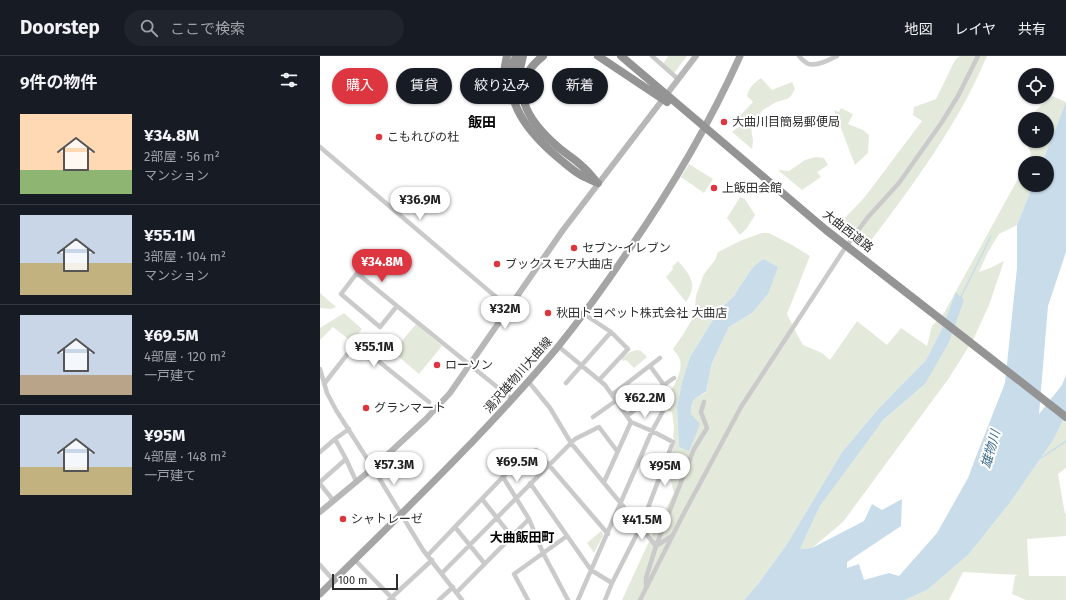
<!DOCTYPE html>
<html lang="ja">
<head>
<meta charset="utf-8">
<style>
  :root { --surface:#171b24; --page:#20242c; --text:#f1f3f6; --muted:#9ea1a6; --line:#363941; --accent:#de3640 }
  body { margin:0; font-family:"Fira Sans","Noto Sans JP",sans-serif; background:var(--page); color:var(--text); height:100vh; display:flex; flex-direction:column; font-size:15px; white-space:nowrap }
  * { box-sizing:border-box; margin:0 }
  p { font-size:13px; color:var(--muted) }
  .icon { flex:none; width:22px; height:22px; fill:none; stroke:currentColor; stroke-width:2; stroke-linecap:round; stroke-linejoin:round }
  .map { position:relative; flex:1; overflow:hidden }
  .panel { display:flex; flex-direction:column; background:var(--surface); width:320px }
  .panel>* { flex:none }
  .top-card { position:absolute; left:12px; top:12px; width:380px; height:36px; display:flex; gap:8px }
  .tools { position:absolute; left:698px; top:12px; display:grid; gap:8px }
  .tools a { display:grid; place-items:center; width:36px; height:36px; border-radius:50%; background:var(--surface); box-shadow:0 1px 3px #0004; font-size:20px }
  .scale { position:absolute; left:12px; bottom:10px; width:66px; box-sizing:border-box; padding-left:4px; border:2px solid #2d2d2d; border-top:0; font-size:11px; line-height:14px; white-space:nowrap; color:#2d2d2d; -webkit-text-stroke:3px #fff; paint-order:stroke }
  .price { position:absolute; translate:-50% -34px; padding:0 9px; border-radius:14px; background:#fff; color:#222; font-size:13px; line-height:26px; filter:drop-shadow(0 1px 2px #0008) }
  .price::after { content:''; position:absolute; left:50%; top:24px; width:12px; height:9px; margin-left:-6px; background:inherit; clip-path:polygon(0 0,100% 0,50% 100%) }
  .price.on { background:var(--accent); color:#fff }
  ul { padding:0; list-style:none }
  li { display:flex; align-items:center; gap:12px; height:100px; padding:0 20px }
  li+li { border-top:1px solid var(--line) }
  li span { display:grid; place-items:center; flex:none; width:112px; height:80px; border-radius:0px; color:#555 }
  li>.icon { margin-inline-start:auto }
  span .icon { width:48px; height:48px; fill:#fffc; stroke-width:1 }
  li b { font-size:17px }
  h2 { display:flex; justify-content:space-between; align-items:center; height:48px; padding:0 20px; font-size:17px }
  .pill { padding:0 14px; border-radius:18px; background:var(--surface); box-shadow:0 1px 3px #0004; font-size:14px; line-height:36px }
  .pill.on { background:var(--accent); color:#fff }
  header { display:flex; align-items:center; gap:24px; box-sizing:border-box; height:56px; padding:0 20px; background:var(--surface); border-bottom:1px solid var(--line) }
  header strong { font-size:19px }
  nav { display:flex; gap:22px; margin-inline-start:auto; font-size:14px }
  .search { width:280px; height:36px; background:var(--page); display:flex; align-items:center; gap:10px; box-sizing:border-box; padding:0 14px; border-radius:22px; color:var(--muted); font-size:15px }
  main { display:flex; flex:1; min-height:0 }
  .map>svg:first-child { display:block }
</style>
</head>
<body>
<header>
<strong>Doorstep</strong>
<div class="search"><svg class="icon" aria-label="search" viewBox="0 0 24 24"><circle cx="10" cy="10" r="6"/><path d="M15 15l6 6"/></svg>ここで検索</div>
<nav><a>地図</a><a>レイヤ</a><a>共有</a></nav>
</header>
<main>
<section class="panel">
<h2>9件の物件<svg class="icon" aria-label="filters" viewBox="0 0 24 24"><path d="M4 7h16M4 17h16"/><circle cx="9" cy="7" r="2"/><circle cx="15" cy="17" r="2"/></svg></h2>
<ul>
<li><span style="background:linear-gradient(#ffd9b3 70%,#8fb573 0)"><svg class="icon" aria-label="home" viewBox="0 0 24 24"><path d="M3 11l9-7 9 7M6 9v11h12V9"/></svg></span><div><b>¥34.8M</b><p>2部屋 · 56 m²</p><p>マンション</p></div></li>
<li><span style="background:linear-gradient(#c9d6e8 60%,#c2b280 0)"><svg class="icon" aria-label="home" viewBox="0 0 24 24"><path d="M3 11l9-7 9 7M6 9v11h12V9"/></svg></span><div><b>¥55.1M</b><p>3部屋 · 104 m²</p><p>マンション</p></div></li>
<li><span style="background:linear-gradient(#c9d6e8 75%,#b9a48a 0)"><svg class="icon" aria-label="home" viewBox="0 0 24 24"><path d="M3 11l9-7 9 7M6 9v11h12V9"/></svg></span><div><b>¥69.5M</b><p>4部屋 · 120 m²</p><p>一戸建て</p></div></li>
<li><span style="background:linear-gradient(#c9d6e8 65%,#c2b280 0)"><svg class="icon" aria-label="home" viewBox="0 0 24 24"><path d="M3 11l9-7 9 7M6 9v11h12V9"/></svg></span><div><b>¥95M</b><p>4部屋 · 148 m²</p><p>一戸建て</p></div></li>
</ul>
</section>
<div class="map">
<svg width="746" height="544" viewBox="0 0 746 544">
  <rect width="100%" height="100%" fill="#fff"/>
  <path fill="#e3eadb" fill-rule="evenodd" d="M348 0H367L354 17 343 8Z
    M640 0H667C638 69 591 132 546 191L517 170 544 142 602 65 593 59 594 51 616 43 635 4Z
    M441 22 452 34 472 26 475 33 471 40 467 43 456 46 443 54 435 62 421 68 417 64 418 62 433 46 427 40C429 31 434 27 441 22Z
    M732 40 746 46 722 107H706L711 98 706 85H727V63H706Z
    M521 52 533 58 528 68 543 74 549 79 548 97 535 109 514 54 519 56Z
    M430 65 433 85 432 93 412 76 417 72Z
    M495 101 504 102 508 109 497 116 501 121 482 134 458 114 469 115 485 104Z
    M369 108 393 123 384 137 361 121Z
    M705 110V129H713L697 169 679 178 668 196 659 216 670 212 684 205 669 249 654 282 629 322 523 466 492 492 480 493 500 450 543 388 563 364 605 328 636 237 621 275 606 304 560 351 522 396 467 488 438 528 424 544H302L331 481 354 437 347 411 355 387 353 380 354 372 352 356 340 351 331 340 344 330 350 336C355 328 363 314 360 304 359 300 355 296 353 293L364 277 374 260 376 240 384 218 395 204 398 196 422 184 442 177H449L472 189 490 200 467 258 473 270 417 359 473 271 483 289 502 297 510 304 537 265 567 289 581 272 607 290 612 270 624 257ZM443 203 448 238 432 257 409 271 392 307 386 337C373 341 371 345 371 358L375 363 359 391 357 351 362 326 370 301 399 254 414 240 418 233 433 211Z
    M420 141 425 143 435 159 427 172 420 179 407 162Z
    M358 205C371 220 378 228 366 246L346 221 353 213 352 211Z
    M0 237 16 251 11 253 0 252Z
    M24 257 42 273 32 286 13 271 0 284V272Z
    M96 268 122 290 99 318 73 296Z
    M317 294 321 295 327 301 314 312 306 304 303 305 301 302 310 296Z
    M746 358V412L738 418 745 458H746V480L707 483 709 520H746V544H706L692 538 695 520 699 519 643 516 629 544H585L607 534 648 499 689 448 734 383Z
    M281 475 283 478V480L274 497 267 487Z"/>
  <path fill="#c8dcea" d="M746 46V196L728 250 719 358 742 329 746 319V358L734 383 689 448 648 499 607 534 585 544H424L438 528 467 488 522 396 560 351 606 304 621 275 636 236 644 244 629 286 605 328 563 364 500 450 480 493 492 492 544 465 552 448 562 454 582 443 581 470 527 506V512L539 508 544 524 569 517 579 520 617 477 648 422 657 398 685 327 697 212V169L713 129H727V107H722Z
    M443 203 458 211 448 238 432 257 409 271 392 307 386 336C373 342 371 345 371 358L380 368 369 395 359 391 357 351 362 326 370 301 399 254 414 240 418 233 433 211Z"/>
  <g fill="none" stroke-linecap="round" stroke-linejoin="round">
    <path stroke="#c8dcea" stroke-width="1.5" d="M641 241 671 180
      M721 402 746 385"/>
    <path stroke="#cacaca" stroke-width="4.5" d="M332 0 358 23
      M479 0C482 3 485 7 489 8 498 10 509 4 517 0
      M0 91 189 252
      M77 250 37 217 21 238 60 271 77 250 192 343
      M264 258 291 276 308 293 279 324
      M238 290 285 329 311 366 332 375 353 386 321 470 292 527 285 544
      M330 310 344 329
      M0 313 7 337 16 354 53 412 103 494 142 544
      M208 325 230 352 251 387 336 490
      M246 327 291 276
      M4 328 36 287 109 346
      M293 338 340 302
      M307 360 317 352 325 342 354 322
      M273 361 297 344
      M15 383 26 403 36 425
      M0 396 15 383 29 373
      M183 421 209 463 223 497 248 544
      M0 426 26 403
      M284 426 311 366
      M210 427 271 514 292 527
      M0 428 13 444
      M162 443 192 481
      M135 471 165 508
      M336 490 352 480
      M108 499 202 401 216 394 288 478
      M35 504 74 544
      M0 509 14 525
      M122 517 255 383 279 371 297 395
      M326 530V522L336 490 374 393 387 372 381 356 384 346
      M137 536 209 463
      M69 544 112 504
      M119 544 133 531
      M208 544 194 518 247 480
      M258 544 332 375 343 355
      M320 544 363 459 421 351 525 192 548 161 579 127 622 66 638 40 658 0"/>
    <path stroke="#b7b7b7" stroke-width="6" d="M0 456 53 412 106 363 130 337 243 174 376 0"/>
    <path stroke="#a5a5a5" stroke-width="7" d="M0 538C81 458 164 379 237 292 262 261 286 228 308 195 351 133 389 69 420 0"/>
    <path stroke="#949494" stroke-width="8" d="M187 0C183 15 182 30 190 44
      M196 0C178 43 210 79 242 105 247 109 253 114 259 118 265 122 272 124 278 127
      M223 0C184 31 208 65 238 91 246 98 255 103 262 110 267 114 271 119 275 124
      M278 0 347 46
      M301 0 506 174 746 361
      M200 34 199 17 203 0"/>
  </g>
  <g fill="#de3640" stroke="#fff" stroke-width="1.5">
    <circle cx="404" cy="66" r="4"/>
    <circle cx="59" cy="81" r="4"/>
    <circle cx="394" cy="132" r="4"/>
    <circle cx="254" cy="192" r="4"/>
    <circle cx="177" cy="208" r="4"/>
    <circle cx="228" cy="257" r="4"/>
    <circle cx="117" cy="309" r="4"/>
    <circle cx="46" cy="352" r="4"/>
    <circle cx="23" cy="463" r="4"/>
  </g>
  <g text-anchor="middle" stroke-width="4" stroke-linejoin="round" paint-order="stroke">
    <g font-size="12" fill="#2d2d2d" stroke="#fff" text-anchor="start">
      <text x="412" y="70">大曲川目簡易郵便局</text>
      <text x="67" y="85">こもれびの杜</text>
      <text x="402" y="136">上飯田会館</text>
      <text x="262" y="196">セブン-イレブン</text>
      <text x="185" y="212">ブックスモア大曲店</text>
      <text x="236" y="261">秋田トヨペット株式会社 大曲店</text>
      <text x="125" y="313">ローソン</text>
      <text x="54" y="356">グランマート</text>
      <text x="31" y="467">シャトレーゼ</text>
    </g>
    <g font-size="12" fill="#2d2d2d" stroke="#fff">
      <text transform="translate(528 175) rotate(38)" y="4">大曲西道路</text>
      <text transform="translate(198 319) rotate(-49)" y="4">湯沢雄物川大曲線</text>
    </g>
    <g font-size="13" font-style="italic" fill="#3f6d8c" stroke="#fff">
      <text transform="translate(670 393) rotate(-74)" y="5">雄物川</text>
    </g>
    <g font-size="13" font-weight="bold" fill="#000" stroke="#fff">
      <text x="202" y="486">大曲飯田町</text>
    </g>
    <g font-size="14" font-weight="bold" fill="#000" stroke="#fff">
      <text x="162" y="71">飯田</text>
    </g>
  </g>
</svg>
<div class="tools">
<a><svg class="icon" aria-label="locate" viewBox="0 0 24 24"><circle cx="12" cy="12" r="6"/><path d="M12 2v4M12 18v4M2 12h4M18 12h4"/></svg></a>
<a>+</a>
<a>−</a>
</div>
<div class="scale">100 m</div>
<b class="price" style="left:100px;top:165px">¥36.9M</b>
<b class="price on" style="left:62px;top:227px">¥34.8M</b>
<b class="price" style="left:185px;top:274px">¥32M</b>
<b class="price" style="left:54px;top:312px">¥55.1M</b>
<b class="price" style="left:325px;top:363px">¥62.2M</b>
<b class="price" style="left:197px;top:427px">¥69.5M</b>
<b class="price" style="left:74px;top:430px">¥57.3M</b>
<b class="price" style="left:345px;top:431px">¥95M</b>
<b class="price" style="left:322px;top:485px">¥41.5M</b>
<div class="top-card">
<a class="pill on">購入</a>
<a class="pill">賃貸</a>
<a class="pill">絞り込み</a>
<a class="pill">新着</a>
</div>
</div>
</main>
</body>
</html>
